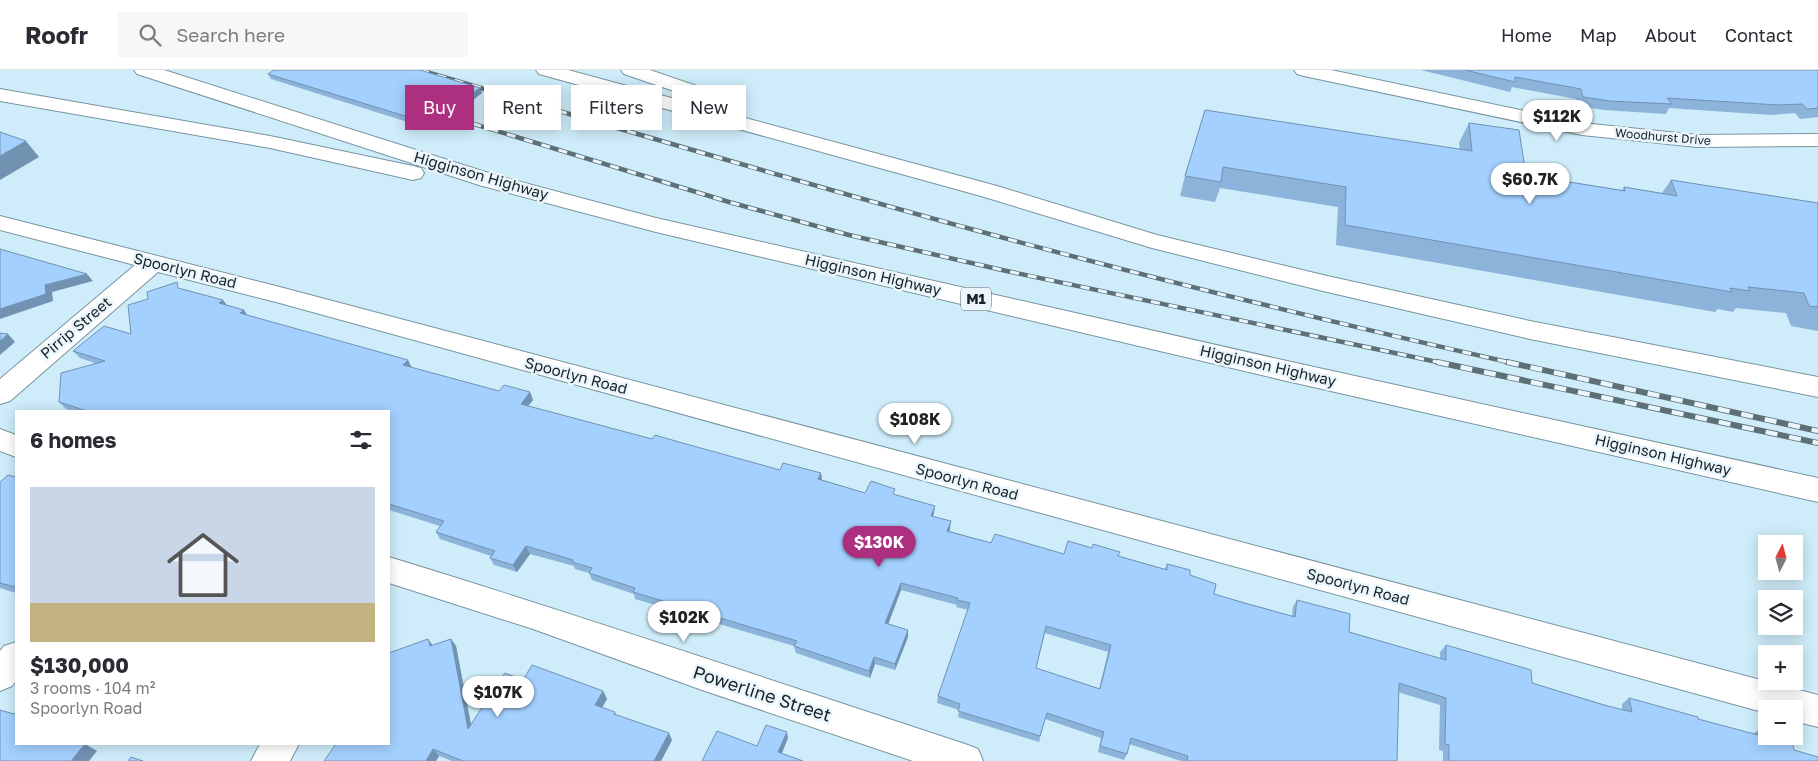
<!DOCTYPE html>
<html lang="en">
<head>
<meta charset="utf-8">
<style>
  :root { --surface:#fff; --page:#f7f7f7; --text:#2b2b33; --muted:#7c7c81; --line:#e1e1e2; --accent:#ac2f80 }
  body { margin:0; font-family:"Golos Text",sans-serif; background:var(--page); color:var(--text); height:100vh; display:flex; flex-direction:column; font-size:19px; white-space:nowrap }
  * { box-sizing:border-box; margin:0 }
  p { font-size:16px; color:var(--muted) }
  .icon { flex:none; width:28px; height:28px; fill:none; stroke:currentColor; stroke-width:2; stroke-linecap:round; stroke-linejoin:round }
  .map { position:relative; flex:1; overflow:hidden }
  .drawer { position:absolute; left:15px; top:340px; width:375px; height:335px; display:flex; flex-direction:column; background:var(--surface); border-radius:0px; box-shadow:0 2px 12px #0003 }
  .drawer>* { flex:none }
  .guide { position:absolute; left:405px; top:15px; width:475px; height:45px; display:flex; gap:10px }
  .needle { width:32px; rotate:6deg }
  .buttons { position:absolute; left:1758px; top:465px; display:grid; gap:10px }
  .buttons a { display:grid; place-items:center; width:45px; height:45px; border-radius:0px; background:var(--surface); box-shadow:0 2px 12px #0003; font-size:25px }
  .price { position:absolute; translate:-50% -42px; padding:0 11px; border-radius:18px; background:#fff; color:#222; font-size:16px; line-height:32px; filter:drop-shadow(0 1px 2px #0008) }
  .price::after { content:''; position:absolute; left:50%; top:30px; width:15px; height:11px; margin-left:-8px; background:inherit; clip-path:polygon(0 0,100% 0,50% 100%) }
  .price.selected { background:var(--accent); color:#fff }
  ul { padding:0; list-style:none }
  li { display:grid; align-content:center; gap:10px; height:265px; padding:0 15px }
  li+li { border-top:1px solid var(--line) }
  li span { display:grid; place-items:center; height:155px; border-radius:0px; color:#555 }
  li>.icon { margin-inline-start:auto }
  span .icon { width:90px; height:90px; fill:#fffc; stroke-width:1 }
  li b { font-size:21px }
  h2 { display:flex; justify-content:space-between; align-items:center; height:60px; padding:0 15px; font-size:21px }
  .pill { padding:0 18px; border-radius:0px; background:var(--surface); box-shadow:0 2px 12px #0003; font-size:18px; line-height:45px }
  .pill.selected { background:var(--accent); color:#fff }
  header { display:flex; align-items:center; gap:30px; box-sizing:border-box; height:70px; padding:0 25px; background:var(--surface); border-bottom:1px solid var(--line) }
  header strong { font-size:24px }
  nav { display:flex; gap:28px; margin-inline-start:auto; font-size:18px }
  .search { width:350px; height:45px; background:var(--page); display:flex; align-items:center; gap:12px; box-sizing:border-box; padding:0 18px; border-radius:0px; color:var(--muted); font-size:19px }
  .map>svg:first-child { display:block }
</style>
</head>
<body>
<header>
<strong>Roofr</strong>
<div class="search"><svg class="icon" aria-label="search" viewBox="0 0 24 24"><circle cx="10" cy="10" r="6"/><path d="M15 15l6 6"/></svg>Search here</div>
<nav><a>Home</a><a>Map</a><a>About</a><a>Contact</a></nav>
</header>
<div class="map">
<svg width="1818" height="691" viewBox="0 0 1818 691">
  <rect width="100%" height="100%" fill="#ceecf9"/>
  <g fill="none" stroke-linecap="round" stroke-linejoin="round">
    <g stroke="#7894a0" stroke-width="2">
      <path id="minor" d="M1294 0H1331L1582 53 1697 65 1818 64V76L1697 77 1582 65 1304 6 1297 4Z
        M0 146 276 216 1818 625V657L1794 651V639H1766V643L276 232 158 202 10 331 0 334V309L135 195 0 160Z
        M0 359 16 365V387L0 381Z
        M389 487C582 546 773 611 965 674L978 679 983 691H913L702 620 533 559 389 513Z
        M16 572V611L12 616 0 621V581L4 576Z
        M260 674H299L290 691H251Z"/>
    </g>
    <g stroke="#7894a0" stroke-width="2">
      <path id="trunk" d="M134 0H164L495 105 656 148 1278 289 1818 408V432L1278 309 656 162 479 115 137 4Z
        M536 0H568L997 116 1157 165 1323 205 1530 251 1818 307V327L1530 269 1323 221 1152 178 981 126 539 4Z
        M621 0H650L726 26 729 30 726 34 719 36 712 34 624 4Z
        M0 19 270 66 413 96 421 98 424 103 421 108 413 110 270 78 0 31Z"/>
    </g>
    <use href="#minor" fill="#fff" fill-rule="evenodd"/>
    <use href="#trunk" fill="#fff" fill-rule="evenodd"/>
    <g stroke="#5d6f77" stroke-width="4.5">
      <path id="rail-far1" d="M420 0C607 55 794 111 982 162 1158 210 1335 253 1512 293
        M438 43 729 132 849 165 1002 200 1442 293"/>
    </g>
    <g stroke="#5d6f77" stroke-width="6">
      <path id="rail" d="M1437 292 1818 373
        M1507 292 1818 361"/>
    </g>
    <use href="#rail-far1" stroke="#eaf6fb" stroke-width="3" stroke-dasharray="9" stroke-linecap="butt"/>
    <use href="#rail" stroke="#eaf6fb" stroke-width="4.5" stroke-dasharray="12" stroke-linecap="butt"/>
  </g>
  <path fill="#8cb3da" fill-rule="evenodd" d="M1421 0H1818V47L1800 49 1795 43 1771 45 1669 38 1666 44 1604 40 1577 36 1576 29 1512 17 1510 22Z
    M268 4 482 23 433 60 271 9Z
    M1205 40 1460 80 1459 73 1469 53 1526 105 1622 120 1624 117 1662 123 1671 110 1818 133V261L1791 256 1786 243 1736 238 1733 242 1718 239 1715 242 1336 175 1338 137 1220 118 1215 132 1180 126 1185 106Z
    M182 219 223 230 227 236 244 240 247 245 412 298 499 321 530 322 533 330 528 336 652 369 780 400 821 403 822 410 865 423 895 425 934 443 933 447 950 459 949 461 991 473 1064 484 1118 486 1165 499 1167 494 1190 505 1214 524 1292 546 1293 537 1297 530 1349 562 1440 589V582L1446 575 1532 613 1622 640V634L1629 628 1698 649 1753 664 1760 659 1794 680 1818 691H1443V681L1439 680 1440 635 1398 622 1397 691H1181L1129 674 1127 684 1124 690 1098 682 1101 668 1045 649 1039 672 958 647 959 640 937 633 938 626 968 540 956 537 957 535 901 520 888 554 908 560V567L895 600 875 594 870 608 796 583 794 576 635 529 634 524 592 510 589 503 575 499 574 496 530 484 517 502 494 495 490 488 491 486 440 469 436 462 440 456 389 440V341H72L66 339 59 332 95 293 80 288 73 281 131 264 148 229ZM1045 563 1108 582 1099 619 1036 598Z
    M16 407V523L0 518V412Z
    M451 569 456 576 471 654 523 610 603 621 607 629 602 638 615 642 616 645 672 670 661 691H452L439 686 436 691H324L389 674 433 575Z"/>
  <path fill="#7292b2" d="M480 18 482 23 433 60 431 54Z
    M26 71 39 87 0 110V86Z
    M87 204 93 211 52 222 53 231 0 249V239L45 215Z
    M223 230 229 238 219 233Z
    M244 240 249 248 240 243Z
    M8 264 15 272 0 285V271Z
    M408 290 412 298 403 295Z
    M530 322 533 330 524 341 521 334Z
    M821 403 822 411 818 409Z
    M935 436 934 443 930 453 931 446Z
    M951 451 950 459 947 468V461Z
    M526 476 530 484 517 502 513 495Z
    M901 513V520L886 560 885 553Z
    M908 560V567L895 600V594Z
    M428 569 434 577 430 576Z
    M451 569 456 576 473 666 468 659Z
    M874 587 875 594 870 608 869 601Z
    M603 621 607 629 599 642 595 635Z
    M787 662 788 668 780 688 778 682Z
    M669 663 672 670 661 691H654Z
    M85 674 97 681 89 691H71Z
    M433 679 439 686 436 691H426Z"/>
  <path fill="#a3d0fe" stroke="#7292b2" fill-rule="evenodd" d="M274 0H420L480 18 431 54 268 4Z
    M1465 0H1818V38L1807 39 1802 34 1778 35 1667 28 1672 34 1610 31 1583 27 1581 19 1515 7V12Z
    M1205 40 1472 81 1469 53 1519 60 1526 105 1625 121 1624 117 1677 126 1671 110 1818 133V237L1809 236 1804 223 1748 217 1750 221 1730 218 1732 222 1345 155 1346 117 1223 97 1221 112 1185 106Z
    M0 62 26 71 0 86Z
    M0 179 87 204 45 215 46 224 0 239Z
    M177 212 178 218 223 230 219 233 244 240 240 243 408 290 403 295 499 321 504 315 530 322 521 334 652 369 655 365 679 372 780 400 783 393 821 403 818 409 865 423 871 411 895 419 893 424 935 436 931 446 951 451 947 461 991 473 995 464 1064 484 1068 471 1092 478 1093 474 1120 482 1118 486 1167 500V494L1190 500V505L1216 514 1214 524 1241 532 1295 547 1297 530 1350 544 1349 562 1446 590V575L1531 600 1532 613 1604 635 1632 642 1629 628 1698 647V649L1762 666 1760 659 1766 661V666H1786L1791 667 1794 680 1818 687V691H1449V675L1445 674 1446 628 1399 613 1397 691H1187L1188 686 1131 668 1127 684 1100 676 1104 662 1047 643 1040 666 958 641 960 634 938 626 970 533 957 530 958 528 901 513 885 553 908 560 895 594 874 587 869 601 794 576 797 571 633 522 635 518 589 503 592 498 572 492 573 490 526 476 513 495 490 488 495 481 436 462 444 451 389 434V341H87L59 332 61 303 105 291 73 281 104 256 131 264 128 235 148 229 147 222ZM1046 556 1111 575 1100 619 1036 598Z
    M0 263 8 264 0 271Z
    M8 405 16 407V517L0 513V412Z
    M428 569 430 576 451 569 468 659 505 603 523 610 532 595 603 621 595 635 615 642 614 644 669 663 654 691H463L433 679 426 691H324L336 674H389V583Z
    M0 640 14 644 16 642V674H85L71 691H0Z
    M766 655 787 662 778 682 803 691H702L717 661 757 676Z
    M131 687 143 691H128Z"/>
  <g text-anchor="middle" stroke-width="5" stroke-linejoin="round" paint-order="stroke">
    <g font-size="12" fill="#182328" stroke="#eaf6fb">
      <text transform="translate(1663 67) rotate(5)" y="4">Woodhurst Drive</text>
    </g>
    <rect fill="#eaf6fb" stroke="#576267" stroke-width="1" x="961" y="217.5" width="30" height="23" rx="4"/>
    <g font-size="14" font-weight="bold" fill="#182328">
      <text x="976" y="234">M1</text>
    </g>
    <g font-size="15" fill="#182328" stroke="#eaf6fb">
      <text transform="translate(481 106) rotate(16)" y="5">Higginson Highway</text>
      <text transform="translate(185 201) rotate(14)" y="5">Spoorlyn Road</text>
      <text transform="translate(873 205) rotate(13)" y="5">Higginson Highway</text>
      <text transform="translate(76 258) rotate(-40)" y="5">Pirrip Street</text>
      <text transform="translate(1268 296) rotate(13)" y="5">Higginson Highway</text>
      <text transform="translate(576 306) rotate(15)" y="5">Spoorlyn Road</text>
      <text transform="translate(1663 385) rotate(13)" y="5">Higginson Highway</text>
      <text transform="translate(967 412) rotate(15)" y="5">Spoorlyn Road</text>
      <text transform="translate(1358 517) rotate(15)" y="5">Spoorlyn Road</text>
    </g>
    <g font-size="18" fill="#182328" stroke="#eaf6fb">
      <text transform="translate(762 624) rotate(18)" y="6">Powerline Street</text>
    </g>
  </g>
</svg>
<div class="buttons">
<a><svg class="needle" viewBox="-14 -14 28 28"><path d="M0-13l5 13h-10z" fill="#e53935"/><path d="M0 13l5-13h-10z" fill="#7c7c81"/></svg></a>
<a><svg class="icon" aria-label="layers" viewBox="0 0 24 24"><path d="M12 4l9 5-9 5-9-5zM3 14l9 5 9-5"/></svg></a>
<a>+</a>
<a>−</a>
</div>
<b class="price" style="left:1557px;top:72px">$112K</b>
<b class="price" style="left:1530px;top:135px">$60.7K</b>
<b class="price" style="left:915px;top:375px">$108K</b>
<b class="price selected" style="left:879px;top:498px">$130K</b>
<b class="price" style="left:684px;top:573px">$102K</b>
<b class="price" style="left:498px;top:648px">$107K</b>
<div class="guide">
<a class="pill selected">Buy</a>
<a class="pill">Rent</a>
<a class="pill">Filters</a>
<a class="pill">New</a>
</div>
<section class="drawer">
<h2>6 homes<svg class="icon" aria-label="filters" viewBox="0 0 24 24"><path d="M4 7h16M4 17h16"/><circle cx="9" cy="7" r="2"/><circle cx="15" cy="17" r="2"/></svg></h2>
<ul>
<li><span style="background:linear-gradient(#c9d6e8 75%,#c2b280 0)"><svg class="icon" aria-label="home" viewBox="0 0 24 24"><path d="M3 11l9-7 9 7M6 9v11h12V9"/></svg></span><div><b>$130,000</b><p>3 rooms · 104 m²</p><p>Spoorlyn Road</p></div></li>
</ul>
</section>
</div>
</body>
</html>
